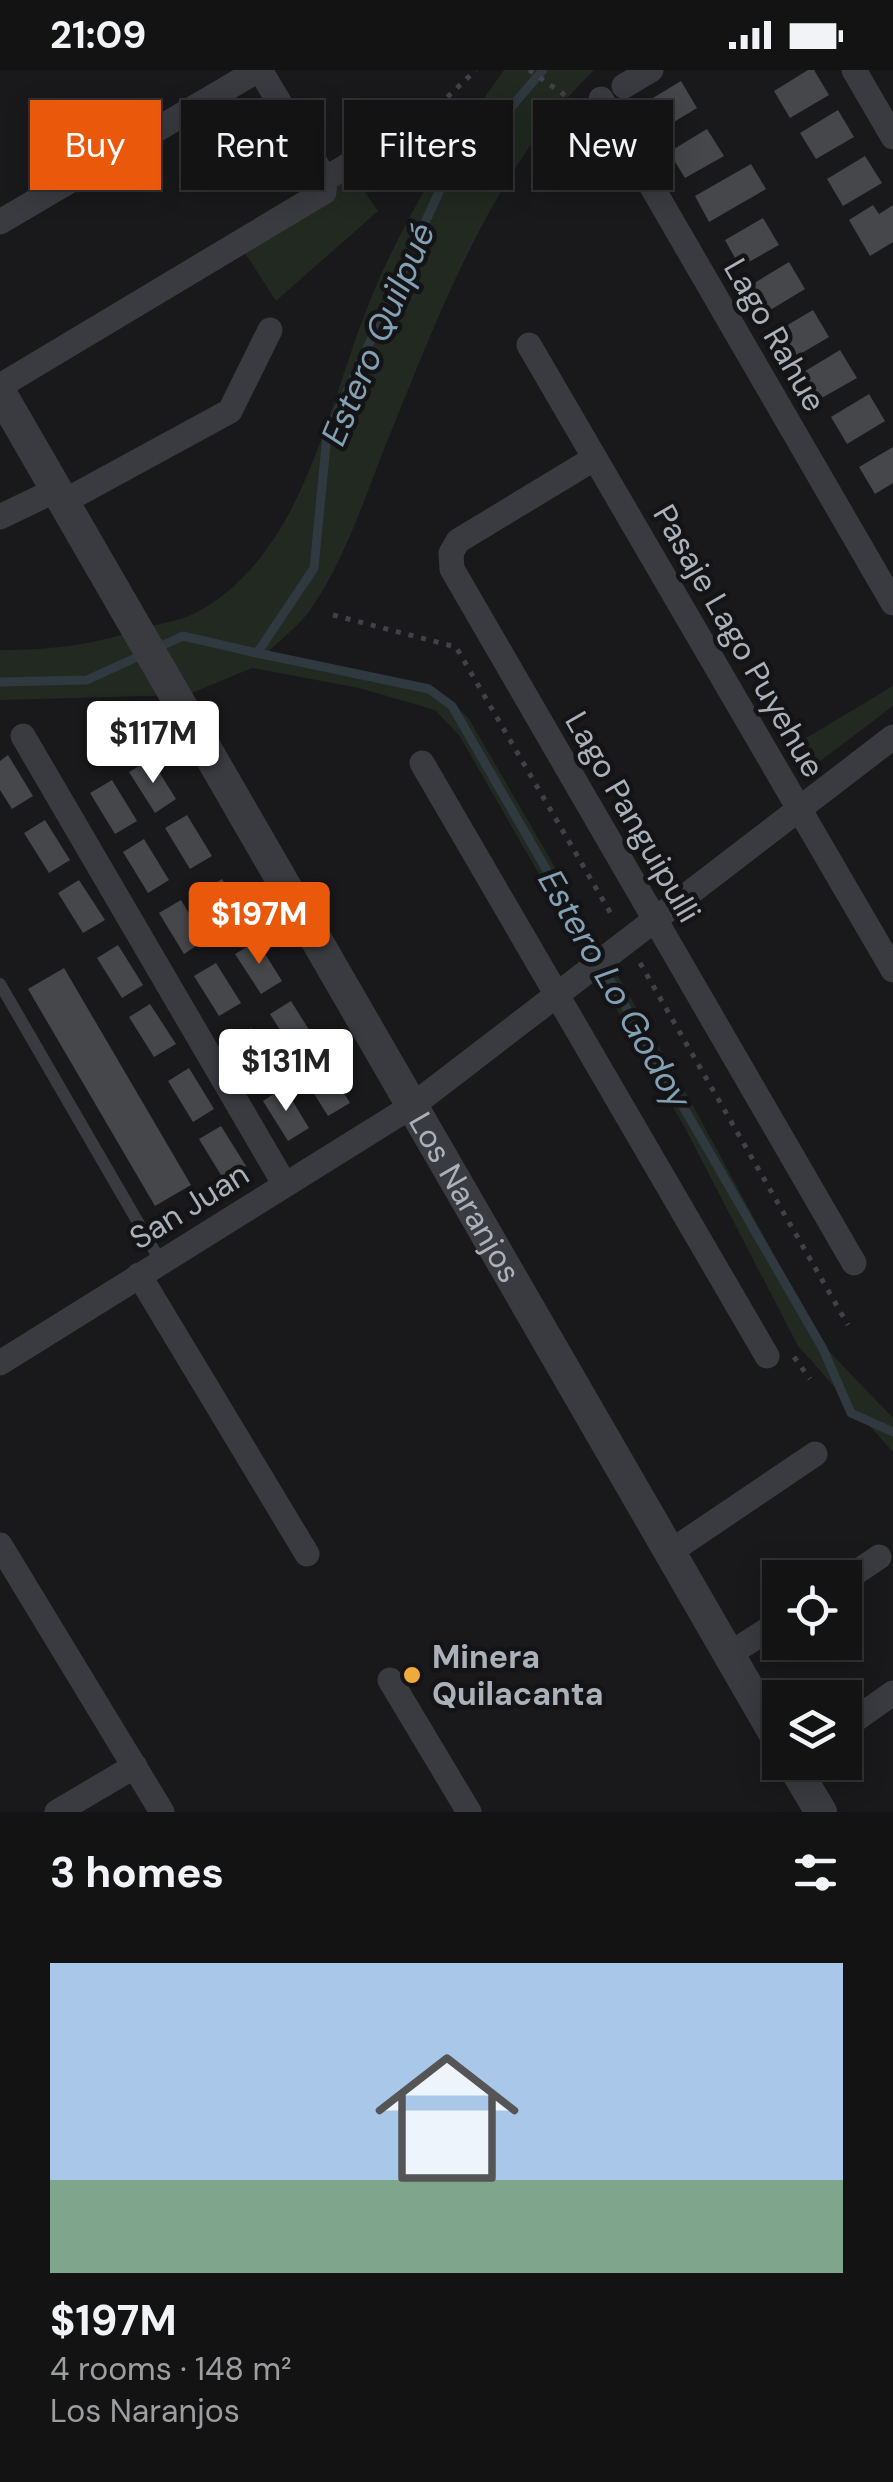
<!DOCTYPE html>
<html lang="en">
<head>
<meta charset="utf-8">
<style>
  :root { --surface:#131314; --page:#1c1c1d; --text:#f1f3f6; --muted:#9d9ea0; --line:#323234; --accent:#ea580c }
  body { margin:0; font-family:"DM Sans",sans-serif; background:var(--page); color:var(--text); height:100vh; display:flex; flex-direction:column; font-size:38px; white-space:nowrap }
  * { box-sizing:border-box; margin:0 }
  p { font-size:32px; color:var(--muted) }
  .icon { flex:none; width:55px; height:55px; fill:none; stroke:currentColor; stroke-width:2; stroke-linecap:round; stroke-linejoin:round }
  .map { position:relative; height:1742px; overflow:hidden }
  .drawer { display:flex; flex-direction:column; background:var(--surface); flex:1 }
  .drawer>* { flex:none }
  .guide { position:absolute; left:30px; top:30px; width:835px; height:90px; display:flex; gap:20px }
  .controls { position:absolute; left:762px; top:1490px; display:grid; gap:20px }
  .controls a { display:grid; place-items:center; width:100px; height:100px; border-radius:0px; background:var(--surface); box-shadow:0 5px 25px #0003,0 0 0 2px var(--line); font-size:50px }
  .price { position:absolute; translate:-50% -85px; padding:0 22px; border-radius:10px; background:#fff; color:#222; font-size:32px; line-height:65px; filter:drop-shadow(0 2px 5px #0008) }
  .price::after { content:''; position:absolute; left:50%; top:60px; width:30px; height:22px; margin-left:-15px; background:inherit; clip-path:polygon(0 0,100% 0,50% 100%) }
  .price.current { background:var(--accent); color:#fff }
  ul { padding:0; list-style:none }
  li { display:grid; align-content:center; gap:20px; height:530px; padding:0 50px }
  li span { display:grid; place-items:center; height:310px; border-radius:0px; color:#555 }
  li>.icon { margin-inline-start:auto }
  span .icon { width:180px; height:180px; fill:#fffc; stroke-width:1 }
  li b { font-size:42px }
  h2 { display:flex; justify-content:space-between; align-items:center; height:120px; padding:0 50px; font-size:42px }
  .tag { padding:0 35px; border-radius:0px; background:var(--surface); box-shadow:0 5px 25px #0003,0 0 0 2px var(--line); font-size:35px; line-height:90px }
  .tag.current { background:var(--accent); color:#fff }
  .status { display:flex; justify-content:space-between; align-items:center; height:70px; padding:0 50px; background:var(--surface); direction:ltr }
  .status svg { height:28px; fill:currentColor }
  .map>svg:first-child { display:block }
</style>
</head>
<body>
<div class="status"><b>21:09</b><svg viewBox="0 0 49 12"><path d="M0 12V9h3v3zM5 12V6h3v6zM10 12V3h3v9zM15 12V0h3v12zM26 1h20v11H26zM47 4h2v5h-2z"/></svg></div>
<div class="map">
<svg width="893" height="1742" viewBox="0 0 893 1742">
  <rect width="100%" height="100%" fill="#19191b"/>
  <path fill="#212921" d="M504 0H594C496 96 444 231 393 357 368 417 348 485 311 539 300 555 282 568 268 582 329 612 421 594 469 649L691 1032 822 1274 893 1348V1382L798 1276 685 1058 459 665 435 640 359 618 252 598 187 625 0 630V580C54 580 90 575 141 559 160 553 182 551 199 541 304 482 326 340 368 236 401 151 451 74 504 0Z
    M351 103 378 141 276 231 245 183Z
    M893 616V636L803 704 786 680Z"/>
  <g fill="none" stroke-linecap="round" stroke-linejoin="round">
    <path stroke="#2f393f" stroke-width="9" d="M257 583 429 619 452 636 823 1279 851 1343 893 1362
      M0 612 87 610 183 566 257 583 314 498 327 365 440 120 543 0"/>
  </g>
  <path fill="#45474b" d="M808 0H814L829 25 790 48 774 21Z
    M681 11 697 38 659 61 643 34Z
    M838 40 854 67 816 89 800 63Z
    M707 59 724 86 685 108 669 82Z
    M865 86 882 113 843 136 827 109Z
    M751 94 766 119 709 152 695 126Z
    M873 135 879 144 893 135V172L870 186 849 150Z
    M763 148 779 175 740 197 725 170Z
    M789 192 805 219 767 242 751 215Z
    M813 240 829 267 790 290 774 263Z
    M840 280 857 308 818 330 802 303Z
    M869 324 885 351 847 374 831 347Z
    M893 377V413L875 424 859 397Z
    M8 685 33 726 12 739 0 720V691Z
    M151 689 176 729 155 743 129 702Z
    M112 710 137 751 115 764 90 723Z
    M187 745 212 786 190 799 165 758Z
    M45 750 70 790 49 803 24 763Z
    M144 769 169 810 148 823 123 782Z
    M222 809 247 850 226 863 201 822Z
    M79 810 105 850 83 863 58 823Z
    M181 830 205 870 184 884 159 843Z
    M257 871 282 911 261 924 235 884Z
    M118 875 143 915 122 928 97 888Z
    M216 893 241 933 219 946 194 906Z
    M64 898 191 1115 155 1136 28 919Z
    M291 931 316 971 295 984 270 944Z
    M150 934 176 974 154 987 129 947Z
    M251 958 276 998 255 1012 230 971Z
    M325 993 350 1033 328 1046 303 1006Z
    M189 998 214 1039 193 1052 168 1011Z
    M284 1017 309 1058 288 1071 263 1031Z
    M221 1056 246 1096 224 1110 199 1069Z"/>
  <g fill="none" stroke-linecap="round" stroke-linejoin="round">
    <path stroke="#404247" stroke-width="5" stroke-dasharray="5 8" stroke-linecap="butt" d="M529 0 576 33
      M438 36 476 0
      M333 545 456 577 614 849
      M640 893 848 1255
      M794 1287 810 1309"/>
    <path stroke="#3a3b40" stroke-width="12" d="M0 914 161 1192"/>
    <path stroke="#3a3b40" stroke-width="25" d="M854 0 893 67
      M624 16 651 0
      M601 29 893 533
      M325 109 421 52
      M0 152 258 0
      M529 275 893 900
      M0 316 324 122 325 109 260 0
      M595 388 458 471 451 483 452 499 854 1193
      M63 432 230 341 270 260
      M0 447 56 420
      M23 666 285 1115
      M422 693 767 1286
      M139 1205 307 1484
      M0 1293 412 1036 893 667
      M0 1475 162 1742
      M670 1482 815 1384
      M845 1510 879 1487
      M728 1585 780 1552
      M390 1610 469 1742
      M845 1657 893 1623
      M57 1742 135 1696"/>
    <g stroke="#3a3b40" stroke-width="32">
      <path id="s1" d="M0 322 780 1673"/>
      <path d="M791 1692 821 1742"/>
    </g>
  </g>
  <circle fill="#f0aa3c" stroke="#141416" stroke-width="4" cx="412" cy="1605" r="10"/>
  <g text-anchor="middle" stroke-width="9" stroke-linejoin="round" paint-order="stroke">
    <g font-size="32" fill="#abb1ba" stroke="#141416">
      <text transform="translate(775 265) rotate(60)" y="11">Lago Rahue</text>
      <text transform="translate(739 571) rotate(60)" y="11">Pasaje Lago Puyehue</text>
      <text transform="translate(633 747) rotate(60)" y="11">Lago Panguipulli</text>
      <text dy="11" stroke="none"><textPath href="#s1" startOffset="930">Los Naranjos</textPath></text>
      <text transform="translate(189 1136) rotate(-32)" y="11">San Juan</text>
    </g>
    <g font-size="32" font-weight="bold" fill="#abb1ba" stroke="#141416" text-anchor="start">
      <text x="432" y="1598">Minera<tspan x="432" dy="37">Quilacanta</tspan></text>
    </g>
    <g font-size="35" font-style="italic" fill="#83a0b5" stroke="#141416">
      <text transform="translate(378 264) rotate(-67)" y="12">Estero Quilpué</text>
      <text transform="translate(615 919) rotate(60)" y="12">Estero Lo Godoy</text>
    </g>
  </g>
</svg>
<div class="controls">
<a><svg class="icon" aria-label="locate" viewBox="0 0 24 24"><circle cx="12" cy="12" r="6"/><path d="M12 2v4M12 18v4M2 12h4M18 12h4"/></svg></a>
<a><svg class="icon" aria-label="layers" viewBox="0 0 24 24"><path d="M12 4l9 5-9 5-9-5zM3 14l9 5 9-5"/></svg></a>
</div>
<b class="price" style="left:153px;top:716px">$117M</b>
<b class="price current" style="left:259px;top:897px">$197M</b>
<b class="price" style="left:286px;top:1044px">$131M</b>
<div class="guide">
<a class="tag current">Buy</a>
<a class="tag">Rent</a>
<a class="tag">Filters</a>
<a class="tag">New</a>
</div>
</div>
<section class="drawer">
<h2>3 homes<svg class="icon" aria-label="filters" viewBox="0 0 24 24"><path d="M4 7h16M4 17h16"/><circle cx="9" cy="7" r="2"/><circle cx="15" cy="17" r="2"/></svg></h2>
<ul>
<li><span style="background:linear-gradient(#a9c7e8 70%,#7fa58c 0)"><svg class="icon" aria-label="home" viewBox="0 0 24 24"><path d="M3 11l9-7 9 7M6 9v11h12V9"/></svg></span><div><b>$197M</b><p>4 rooms · 148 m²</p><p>Los Naranjos</p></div></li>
</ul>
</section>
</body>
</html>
